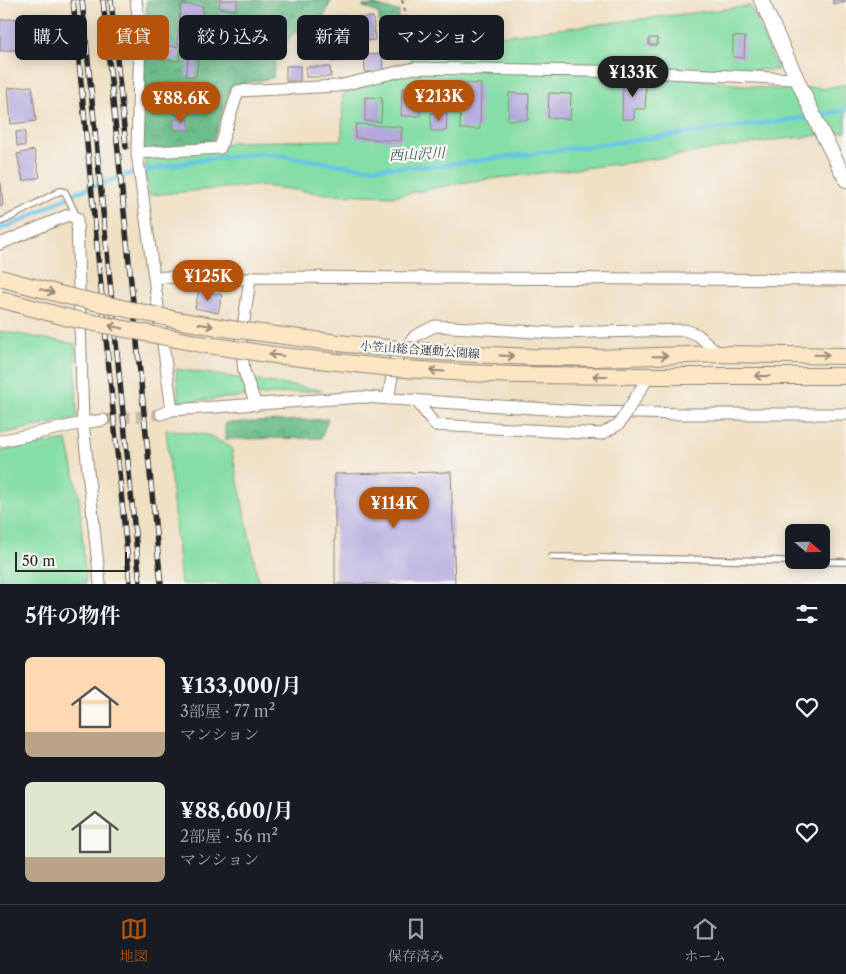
<!DOCTYPE html>
<html lang="ja">
<head>
<meta charset="utf-8">
<style>
  :root { --surface:#171b24; --page:#20242c; --text:#f1f3f6; --muted:#9ea1a6; --line:#363941; --accent:#b45309 }
  body { margin:0; font-family:"Libre Caslon Text","Noto Serif JP",serif; background:var(--page); color:var(--text); height:100vh; display:flex; flex-direction:column; font-size:19px; white-space:nowrap }
  * { box-sizing:border-box; margin:0 }
  p { font-size:16px; color:var(--muted) }
  .icon { flex:none; width:28px; height:28px; fill:none; stroke:currentColor; stroke-width:2; stroke-linecap:round; stroke-linejoin:round }
  .map { position:relative; height:584px; overflow:hidden }
  .details { display:flex; flex-direction:column; background:var(--surface); flex:1 }
  .details>* { flex:none }
  .banner { position:absolute; left:15px; top:15px; width:500px; height:45px; display:flex; gap:10px }
  .needle { width:32px; rotate:110deg }
  .tools { position:absolute; left:785px; top:524px; display:grid; gap:10px }
  .tools a { display:grid; place-items:center; width:45px; height:45px; border-radius:8px; background:var(--surface); box-shadow:0 2px 12px #0003; font-size:25px }
  .scale { position:absolute; left:15px; bottom:12px; width:112px; box-sizing:border-box; padding-left:5px; border:2px solid #2b2b2b; border-top:0; font-size:14px; line-height:18px; white-space:nowrap; color:#2b2b2b; -webkit-text-stroke:4px #f6f6f2; paint-order:stroke }
  .price { position:absolute; translate:-50% -42px; padding:0 11px; border-radius:18px; background:var(--accent); color:#fff; font-size:16px; line-height:32px; filter:drop-shadow(0 1px 2px #0008) }
  .price::after { content:''; position:absolute; left:50%; top:30px; width:15px; height:11px; margin-left:-8px; background:inherit; clip-path:polygon(0 0,100% 0,50% 100%) }
  .price.active { background:#222; color:#fff }
  ul { padding:0; list-style:none }
  li { display:flex; align-items:center; gap:15px; height:125px; padding:0 25px }
  li span { display:grid; place-items:center; flex:none; width:140px; height:100px; border-radius:8px; color:#555 }
  li>.icon { margin-inline-start:auto }
  span .icon { width:60px; height:60px; fill:#fffc; stroke-width:1 }
  li b { font-size:21px }
  h2 { display:flex; justify-content:space-between; align-items:center; height:60px; padding:0 25px; font-size:21px }
  .chip { padding:0 18px; border-radius:8px; background:var(--surface); box-shadow:0 2px 12px #0003; font-size:18px; line-height:45px }
  .chip.active { background:var(--accent); color:#fff }
  .dock { display:flex; justify-content:space-around; align-items:center; height:70px; border-top:1px solid var(--line); background:var(--surface); font-size:14px; color:var(--muted) }
  .dock a { display:grid; justify-items:center; gap:2px }
  .dock .active { color:var(--accent) }
  .map>svg:first-child { display:block }
</style>
</head>
<body>
<div class="map">
<svg width="846" height="584" viewBox="0 0 846 584">
  <defs>
    <pattern id="forest-crowns" width="20" height="18" patternUnits="userSpaceOnUse" patternTransform="scale(1.25)"><rect width="20" height="18" fill="#6cbd8a"/><path d="M2 6a3 3 0 1 1 6 0M12 15a3 3 0 1 1 6 0" fill="none" stroke="#599a71"/></pattern>
  </defs>
  <rect width="100%" height="100%" fill="#f6f6f2"/>
  <filter id="ink" filterUnits="userSpaceOnUse"><feTurbulence type="fractalNoise" baseFrequency=".02" numOctaves="2"/><feDisplacementMap in="SourceGraphic" scale="10" xChannelSelector="R" yChannelSelector="G"/><feConvolveMatrix kernelMatrix="1 2 1 2 8 2 1 2 1" color-interpolation-filters="sRGB"/></filter>
  <filter id="wash" filterUnits="userSpaceOnUse"><feTurbulence type="fractalNoise" baseFrequency=".0096" numOctaves="4" result="noise"/><feDisplacementMap in="SourceGraphic" scale="20" xChannelSelector="R" yChannelSelector="G"/><feGaussianBlur stdDeviation="1.12" result="paint"/><feColorMatrix in="noise" values="0 0 0 0 0 0 0 0 0 0 0 0 0 0 0 0 0 1.4 0 .05"/><feComposite in="paint" operator="in"/></filter>
  <g filter="url(#wash)">
    <rect width="100%" height="100%" fill="#f0e0c4"/>
    <path fill="#85dea4" stroke="#588468" d="M750 6 778 70 412 69 407 47Z
      M409 69 643 72 781 90 818 87 822 89 846 84V132L776 140 633 162 466 182 394 196 328 194 256 185 150 195 146 180V153L220 148 231 142 342 140 343 94Z
      M0 331 75 344 77 418 0 434Z
      M176 369 323 390 179 402Z
      M166 429 208 435 231 447 259 584H181Z
      M67 440 79 497 86 584H0V451Z"/>
    <path fill="url(#forest-crowns)" stroke="#4c745a" d="M147 0H325L331 1 319 29 296 31 276 53 273 78 231 86 212 145 143 150 144 47Z
      M375 5 392 10 399 11 397 44 384 46 379 30V14L362 6Z
      M328 419 321 438 225 439V423Z"/>
    <g fill="none" stroke-linecap="round" stroke-linejoin="round">
      <path stroke="#68c5e6" stroke-width="4.5" d="M0 229 19 222 77 192 132 173 193 161 262 153 363 168 437 166 804 118 846 110"/>
    </g>
    <g id="blocks">
      <path fill="#b4a9dd" d="M220 0H238L236 10 219 8Z
        M833 0H846V2L833 4Z
        M181 4 203 6 200 46 177 44Z
        M219 13 232 14 231 29 218 28Z
        M373 17 375 40 363 41 361 18Z
        M23 18 25 49 0 51V20Z
        M347 19 351 60 331 62 327 21Z
        M146 25 159 26 157 48 144 47Z
        M733 36 745 37 744 58 733 57Z
        M649 38H657V45H649Z
        M468 42H478L477 53H467Z
        M160 45 181 47 179 61 159 59Z
        M189 50 199 51 196 77 186 76Z
        M382 54 383 71 365 72 364 55Z
        M286 66H300V81H286Z
        M306 67H330L331 77H306Z
        M623 81H646L645 109H634V119H622Z
        M461 83 481 84 480 129H460Z
        M32 86 36 121 11 124 8 88Z
        M202 87 204 111 191 112 189 89Z
        M402 88H421L420 116H401Z
        M509 93 529 94 528 120H508Z
        M549 93 571 94 570 119 548 118Z
        M365 97 382 98 381 122 365 121Z
        M431 113H447L446 131H431Z
        M173 119H189V130H174Z
        M356 124 402 127 401 141 355 138Z
        M25 131V146H17L16 132Z
        M34 150 40 177 23 181 17 154Z
        M0 183H1L3 205 0 207Z
        M199 290 222 295 218 313 195 308Z
        M451 472 455 584H335V474Z"/>
    </g>
  </g>
  <g filter="url(#ink)">
    <use href="#blocks" fill-opacity="0" stroke="#8e8678" stroke-width="1"/>
    <g fill="none" stroke-linecap="round" stroke-linejoin="round">
      <path stroke="#c9bca5" stroke-width="11" stroke-dasharray="11 5.5" stroke-linecap="butt" d="M103 420 161 414"/>
      <g stroke="#8e8678" stroke-width="8">
        <path id="service" d="M0 222 7 219 60 191 65 192 77 217
          M552 557 846 562"/>
      </g>
      <g stroke="#8e8678" stroke-width="13">
        <path id="minor" d="M136 0 140 32 137 153 172 410
          M137 153 220 148 238 91 338 86 414 68 643 72 796 79
          M0 244 68 215 77 218 83 423 100 584
          M154 277 250 279 254 277 846 280
          M250 279 241 341 244 371 256 405
          M388 399 395 360 415 336 435 326 553 333 685 330 698 335 719 354
          M416 400 435 425
          M161 414 172 410 362 397 593 412 684 414H846
          M0 441 83 423 103 420"/>
      </g>
      <g stroke="#8e8678" stroke-width="16">
        <path id="tertiary" d="M761 0 818 125 846 180"/>
      </g>
      <g stroke="#8e8678" stroke-width="18">
        <path id="secondary" d="M594 358 719 354 846 356
          M649 376H846"/>
      </g>
      <path stroke="#8e8678" stroke-width="2.5" stroke-dasharray="4 4" stroke-linecap="butt" d="M402 0 405 11 408 56"/>
      <use href="#service" stroke="#fff" stroke-width="5.5"/>
      <use href="#minor" stroke="#fff" stroke-width="11"/>
      <use href="#tertiary" stroke="#fff" stroke-width="14"/>
      <use href="#secondary" stroke="#fce6c4" stroke-width="16"/>
      <g stroke="#2b2b2b" stroke-width="5.5">
        <path id="rail" d="M73 0 130 584
          M82 0 140 584
          M103 0 161 584
          M111 0 126 147"/>
      </g>
      <use href="#rail" stroke="#f6f6f2" stroke-width="4" stroke-dasharray="11" stroke-linecap="butt"/>
      <g stroke="#8e8678" stroke-width="13" stroke-linecap="butt">
        <path id="minor-bridge" d="M435 425 602 434 619 424 649 376"/>
      </g>
      <g stroke="#8e8678" stroke-width="18" stroke-linecap="butt">
        <path id="secondary-bridge" d="M0 278 67 296 182 321 231 329 338 343 419 351 531 357 594 358
          M0 299 69 318 201 344 274 355 391 368 466 373 518 375 649 376"/>
      </g>
      <use href="#minor-bridge" stroke="#fff" stroke-width="11"/>
      <use href="#secondary-bridge" stroke="#fce6c4" stroke-width="16"/>
    </g>
    <defs><path id="oneway-shaft" d="M-6 0H5M1.5-3L5.5 0L1.5 3" fill="none" stroke-width="1.6" stroke-linecap="round" stroke-linejoin="round" transform="scale(1.25)"/></defs>
    <g stroke="#948878">
      <use href="#oneway-shaft" transform="translate(47 291) rotate(15)"/>
      <use href="#oneway-shaft" transform="translate(206 325) rotate(9)"/>
      <use href="#oneway-shaft" transform="translate(116 327) rotate(-169)"/>
      <use href="#oneway-shaft" transform="translate(276 355) rotate(-173)"/>
      <use href="#oneway-shaft" transform="translate(822 355) rotate(1)"/>
      <use href="#oneway-shaft" transform="translate(507 356) rotate(3)"/>
      <use href="#oneway-shaft" transform="translate(660 356) rotate(-1)"/>
      <use href="#oneway-shaft" transform="translate(437 371) rotate(-177)"/>
      <use href="#oneway-shaft" transform="translate(600 376) rotate(180)"/>
      <use href="#oneway-shaft" transform="translate(762 376) rotate(-180)"/>
    </g>
  </g>
  <g text-anchor="middle" stroke-width="4.5" stroke-linejoin="round" paint-order="stroke">
    <g font-size="12" fill="#2b2b2b" stroke="#f6f6f2">
      <text transform="translate(420 350) rotate(4)" y="4">小笠山総合運動公園線</text>
    </g>
    <g font-size="14" font-style="italic" fill="#3d5963" stroke="#f6f6f2">
      <text transform="translate(417 154) rotate(-3)" y="5">西山沢川</text>
    </g>
  </g>
</svg>
<div class="tools">
<a><svg class="needle" viewBox="-14 -14 28 28"><path d="M0-13l5 13h-10z" fill="#e53935"/><path d="M0 13l5-13h-10z" fill="#9ea1a6"/></svg></a>
</div>
<div class="scale">50 m</div>
<b class="price active" style="left:633px;top:98px">¥133K</b>
<b class="price" style="left:439px;top:122px">¥213K</b>
<b class="price" style="left:181px;top:124px">¥88.6K</b>
<b class="price" style="left:208px;top:302px">¥125K</b>
<b class="price" style="left:394px;top:529px">¥114K</b>
<div class="banner">
<a class="chip">購入</a>
<a class="chip active">賃貸</a>
<a class="chip">絞り込み</a>
<a class="chip">新着</a>
<a class="chip">マンション</a>
</div>
</div>
<section class="details">
<h2>5件の物件<svg class="icon" aria-label="filters" viewBox="0 0 24 24"><path d="M4 7h16M4 17h16"/><circle cx="9" cy="7" r="2"/><circle cx="15" cy="17" r="2"/></svg></h2>
<ul>
<li><span style="background:linear-gradient(#ffd9b3 75%,#b9a48a 0)"><svg class="icon" aria-label="home" viewBox="0 0 24 24"><path d="M3 11l9-7 9 7M6 9v11h12V9"/></svg></span><div><b>¥133,000/月</b><p>3部屋 · 77 m²</p><p>マンション</p></div><svg class="icon" aria-label="heart" viewBox="0 0 24 24"><path d="M12 20l-8-8c-3-5 5-10 8-4 3-6 11-1 8 4z"/></svg></li>
<li><span style="background:linear-gradient(#dfe7d0 75%,#b9a48a 0)"><svg class="icon" aria-label="home" viewBox="0 0 24 24"><path d="M3 11l9-7 9 7M6 9v11h12V9"/></svg></span><div><b>¥88,600/月</b><p>2部屋 · 56 m²</p><p>マンション</p></div><svg class="icon" aria-label="heart" viewBox="0 0 24 24"><path d="M12 20l-8-8c-3-5 5-10 8-4 3-6 11-1 8 4z"/></svg></li>
</ul>
</section>
<nav class="dock">
<a class="active"><svg class="icon" aria-label="map" viewBox="0 0 24 24"><path d="M3 6l6-2 6 2 6-2v14l-6 2-6-2-6 2zM9 4v14M15 6v14"/></svg>地図</a>
<a><svg class="icon" aria-label="saved" viewBox="0 0 24 24"><path d="M7 4h10v16l-5-4-5 4z"/></svg>保存済み</a>
<a><svg class="icon" aria-label="home" viewBox="0 0 24 24"><path d="M3 11l9-7 9 7M6 9v11h12V9"/></svg>ホーム</a>
</nav>
</body>
</html>
